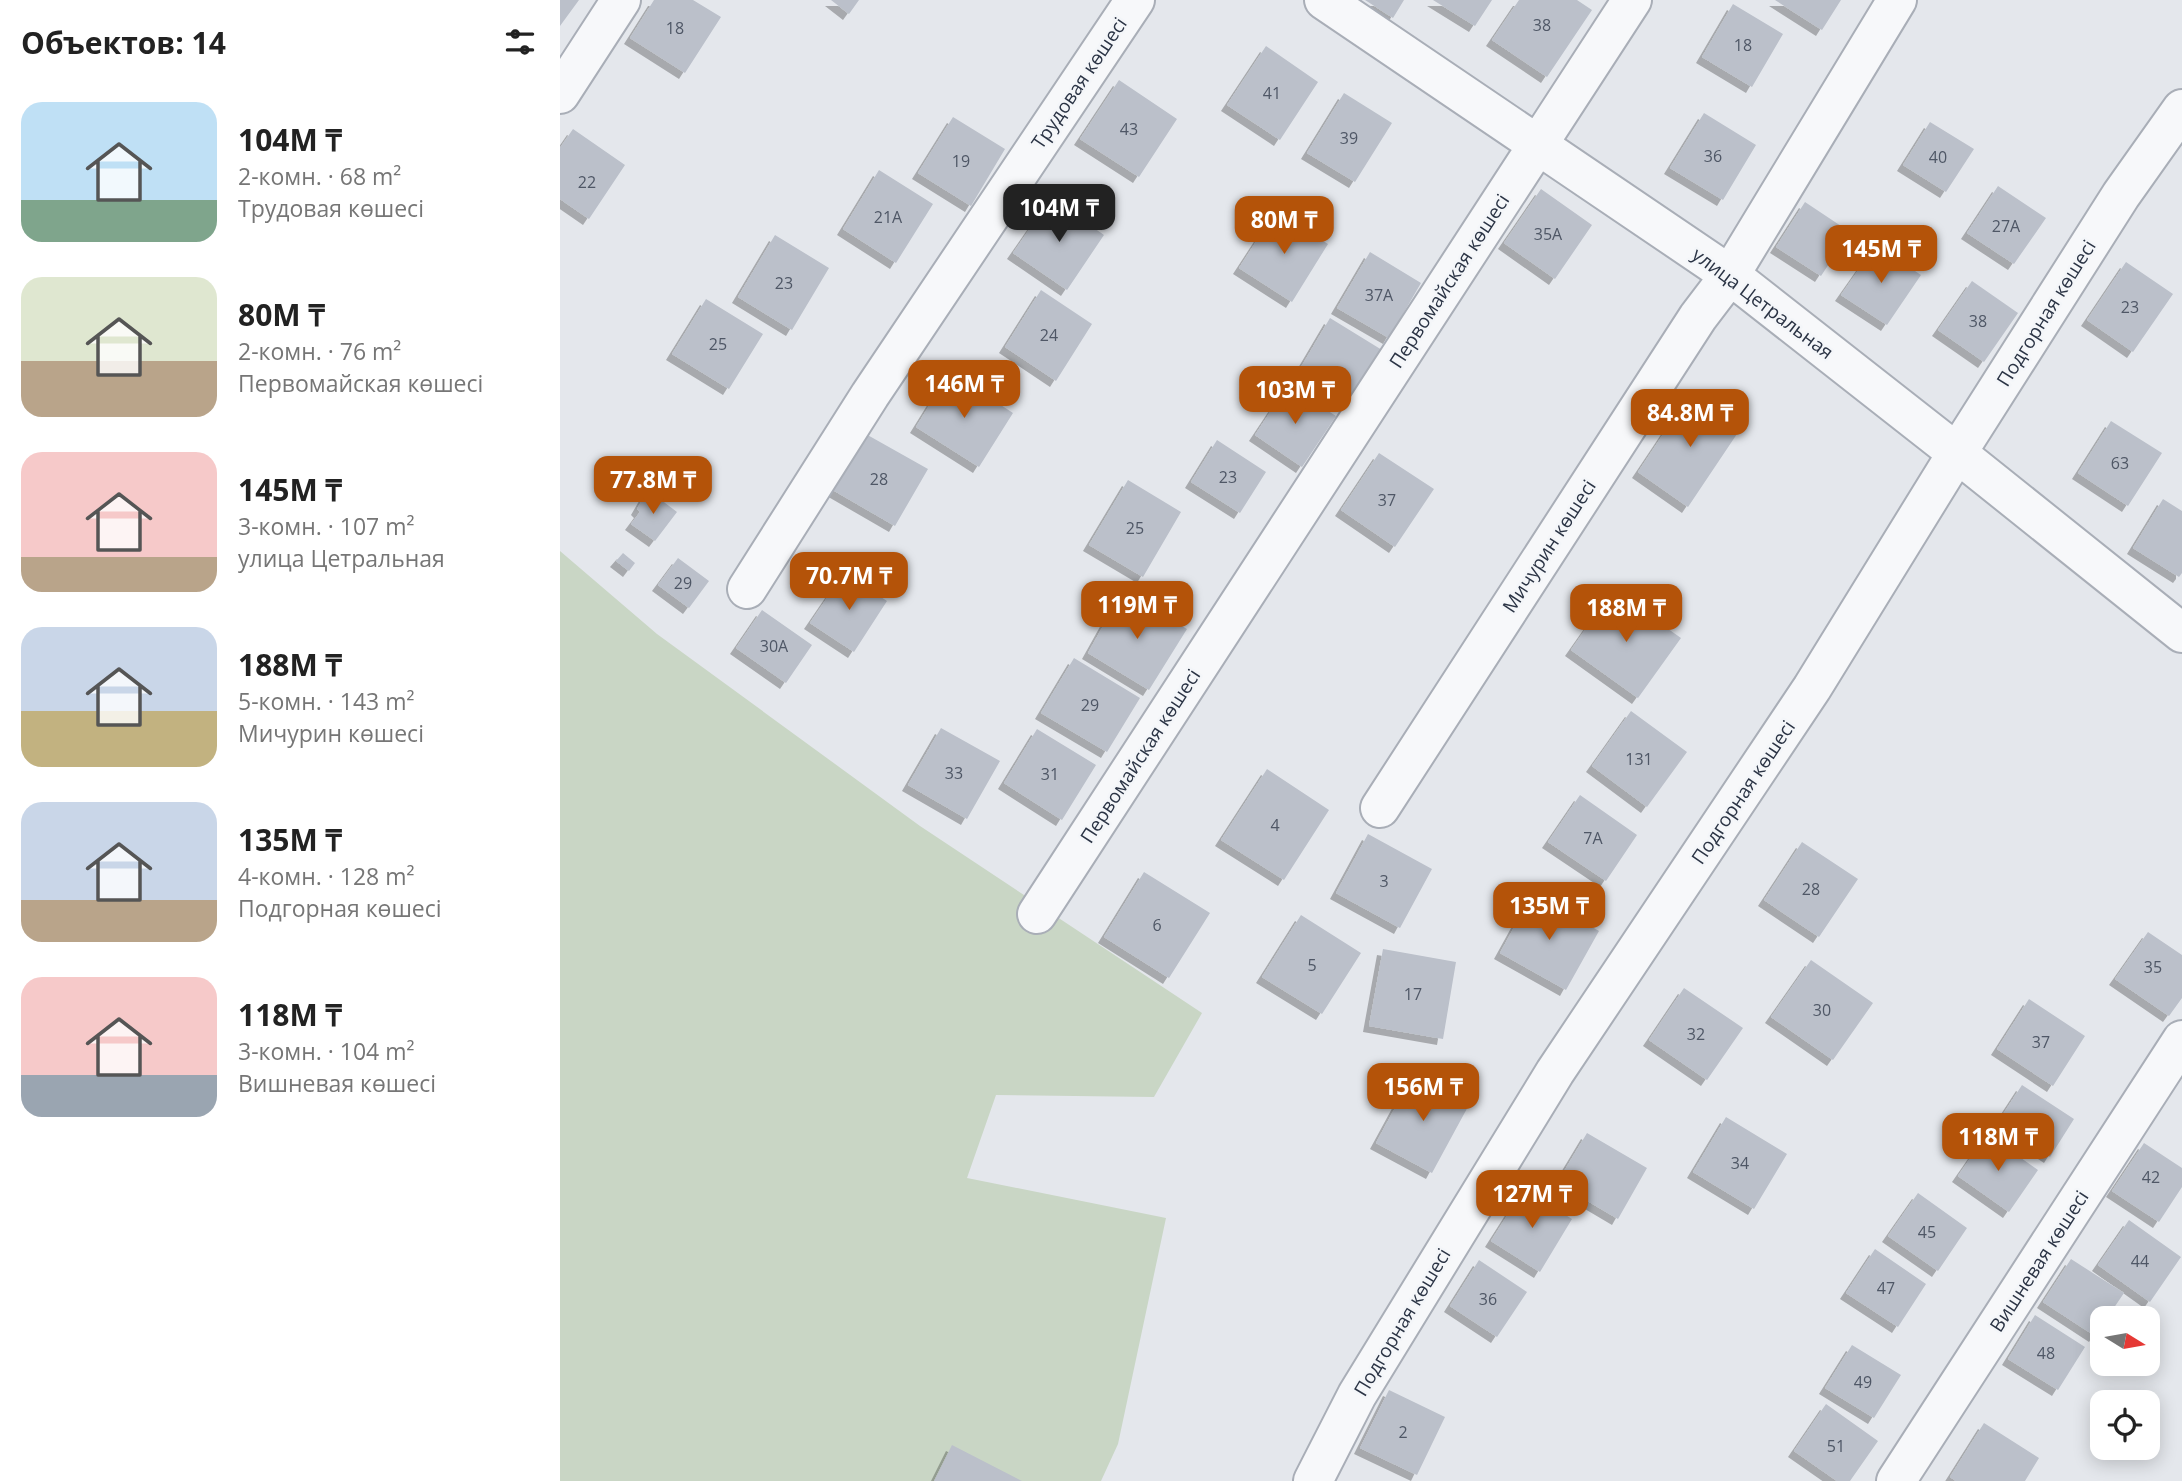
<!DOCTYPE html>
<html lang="ru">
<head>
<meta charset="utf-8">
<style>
  :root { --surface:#fff; --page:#f2f2f2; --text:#222; --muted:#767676; --accent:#b45309 }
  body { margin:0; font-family:"Open Sans",sans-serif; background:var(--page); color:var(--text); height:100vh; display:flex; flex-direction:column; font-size:26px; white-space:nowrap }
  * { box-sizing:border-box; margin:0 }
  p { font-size:23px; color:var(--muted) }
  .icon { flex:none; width:38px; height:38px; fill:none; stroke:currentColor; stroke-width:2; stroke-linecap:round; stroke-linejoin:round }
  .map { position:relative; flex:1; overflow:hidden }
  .panel { display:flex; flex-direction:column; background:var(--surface); width:560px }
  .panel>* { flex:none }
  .needle { width:46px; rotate:101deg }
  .tools { position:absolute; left:1530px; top:1306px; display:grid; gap:14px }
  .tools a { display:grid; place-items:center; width:70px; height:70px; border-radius:14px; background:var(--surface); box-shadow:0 4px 18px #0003; font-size:35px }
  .price { position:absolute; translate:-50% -60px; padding:0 16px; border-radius:14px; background:var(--accent); color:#fff; font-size:23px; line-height:46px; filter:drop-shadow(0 2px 4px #0008) }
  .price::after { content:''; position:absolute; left:50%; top:42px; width:21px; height:16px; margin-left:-10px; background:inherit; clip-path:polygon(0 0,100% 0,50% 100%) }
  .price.on { background:#222; color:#fff }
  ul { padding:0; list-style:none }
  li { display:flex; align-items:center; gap:21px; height:175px; padding:0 21px }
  li span { display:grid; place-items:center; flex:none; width:196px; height:140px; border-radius:21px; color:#555 }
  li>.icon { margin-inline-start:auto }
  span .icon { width:84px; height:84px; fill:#fffc; stroke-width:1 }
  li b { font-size:30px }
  h2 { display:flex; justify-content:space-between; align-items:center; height:84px; padding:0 21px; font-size:30px }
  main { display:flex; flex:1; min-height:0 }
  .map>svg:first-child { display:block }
</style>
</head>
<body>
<main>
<section class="panel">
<h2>Объектов: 14<svg class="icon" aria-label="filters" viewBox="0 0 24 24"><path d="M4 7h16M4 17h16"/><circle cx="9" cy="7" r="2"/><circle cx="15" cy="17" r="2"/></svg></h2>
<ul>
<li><span style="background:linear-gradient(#bfe0f5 70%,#7fa58c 0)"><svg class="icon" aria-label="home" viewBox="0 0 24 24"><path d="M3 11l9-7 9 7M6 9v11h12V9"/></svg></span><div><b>104M ₸</b><p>2-комн. · 68 m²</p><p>Трудовая көшесі</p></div></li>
<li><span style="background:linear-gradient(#dfe7d0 60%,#b9a48a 0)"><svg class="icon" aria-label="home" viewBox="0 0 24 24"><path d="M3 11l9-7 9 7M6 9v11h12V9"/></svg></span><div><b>80M ₸</b><p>2-комн. · 76 m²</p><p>Первомайская көшесі</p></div></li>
<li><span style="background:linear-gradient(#f6c9c9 75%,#b9a48a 0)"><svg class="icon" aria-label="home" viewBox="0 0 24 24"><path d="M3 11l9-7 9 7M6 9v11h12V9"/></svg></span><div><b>145M ₸</b><p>3-комн. · 107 m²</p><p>улица Цетральная</p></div></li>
<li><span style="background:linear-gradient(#c9d6e8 60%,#c2b280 0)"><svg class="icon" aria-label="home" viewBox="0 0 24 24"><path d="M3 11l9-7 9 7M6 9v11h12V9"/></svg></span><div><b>188M ₸</b><p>5-комн. · 143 m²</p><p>Мичурин көшесі</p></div></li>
<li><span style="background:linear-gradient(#c9d6e8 70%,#b9a48a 0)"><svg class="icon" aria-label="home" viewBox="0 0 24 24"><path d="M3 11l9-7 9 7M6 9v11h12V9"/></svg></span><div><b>135M ₸</b><p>4-комн. · 128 m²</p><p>Подгорная көшесі</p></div></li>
<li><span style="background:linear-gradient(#f6c9c9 70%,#9aa5b1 0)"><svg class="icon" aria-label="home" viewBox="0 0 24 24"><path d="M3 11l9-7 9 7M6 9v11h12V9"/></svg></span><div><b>118M ₸</b><p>3-комн. · 104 m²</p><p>Вишневая көшесі</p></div></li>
</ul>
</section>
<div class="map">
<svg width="1622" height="1481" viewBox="0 0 1622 1481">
  <defs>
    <filter id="shadow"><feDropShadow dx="-6" dy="6" stdDeviation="0" flood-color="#0004"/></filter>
  </defs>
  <rect width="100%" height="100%" fill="#e4e7ec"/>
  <path fill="#c9d6c5" d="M0 551 97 634 360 826 642 1013 594 1097 436 1095 407 1178 606 1218 558 1444 541 1481H0Z"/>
  <path fill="#bbc0ca" filter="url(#shadow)" d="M0 0H19L0 26Z
    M94 0H133L161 17 125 73 70 38Z
    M271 0H299L289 14Z
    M805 0H844L833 18Z
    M873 0H932L915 26Z
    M959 0H1017L1032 10 987 77 932 40Z
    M1215 0H1281L1262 30Z
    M1173 4 1223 34 1192 87 1142 57Z
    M706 46 758 82 720 140 667 105Z
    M559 80 617 119 579 177 520 139Z
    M784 93 832 123 795 182 747 153Z
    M1144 113 1196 145 1163 200 1110 168Z
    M393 117 445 149 411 206 358 173Z
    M1370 122 1414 149 1386 192 1343 165Z
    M13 129 65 165 29 219 0 199V148Z
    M319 170 373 204 336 263 283 229Z
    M1438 186 1486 218 1454 264 1407 233Z
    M981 189 1032 225 995 279 944 243Z
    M491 198 544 235 507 290 453 253Z
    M1245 202 1290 232 1261 276 1216 247Z
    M716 211 768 244 732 302 679 268Z
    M215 235 269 268 232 330 178 297Z
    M1316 245 1361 275 1327 325 1281 295Z
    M810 252 861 283 829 338 777 308Z
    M1566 262 1613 294 1573 352 1527 320Z
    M1412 281 1458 313 1424 362 1378 330Z
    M481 290 532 324 496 381 445 347Z
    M146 299 203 334 169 389 112 354Z
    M770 318 822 350 788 406 737 374Z
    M390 372 453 413 419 467 356 427Z
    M728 385 776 416 742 467 695 435Z
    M1132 391 1183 425 1128 507 1078 472Z
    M1551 421 1602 453 1568 506 1518 473Z
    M304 433 368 469 335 526 271 489Z
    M657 440 706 472 680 513 631 482Z
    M819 453 874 489 835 547 781 510Z
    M568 480 621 512 583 577 529 545Z
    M88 490 117 512 95 541 71 524 80 512 77 509Z
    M1603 499 1622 511V573L1619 577 1573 548Z
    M63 553 75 563 69 571 56 561Z
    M118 558 149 581 129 608 98 585Z
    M284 573 327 601 294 652 250 623Z
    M1053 590 1121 638 1078 698 1011 650Z
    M562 592 627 629 589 690 528 653Z
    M202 610 252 645 226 683 176 648Z
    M514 658 580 698 547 752 481 713Z
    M1071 711 1127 752 1087 807 1032 766Z
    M381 728 440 761 407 819 348 785Z
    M477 729 536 765 502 820 444 783Z
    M707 769 769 810 724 880 661 840Z
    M1020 795 1077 835 1046 881 988 842Z
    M808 834 872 869 840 928 776 893Z
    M1242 842 1298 879 1259 937 1204 900Z
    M584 872 650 913 609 978 544 937Z
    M973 893 1039 931 1006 990 940 953Z
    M741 915 801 953 762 1014 702 977Z
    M1588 932 1622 955V998L1609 1016 1555 979Z
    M823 949 896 962 883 1039 809 1026Z
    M1251 960 1313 1003 1273 1060 1211 1017Z
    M1124 988 1183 1028 1147 1080 1089 1040Z
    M1469 999 1525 1036 1493 1086 1437 1049Z
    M854 1073 910 1103 872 1173 816 1143Z
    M1462 1085 1514 1119 1490 1157 1438 1122Z
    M1166 1117 1227 1154 1194 1209 1133 1172Z
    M1027 1133 1087 1168 1058 1219 997 1183Z
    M1427 1134 1478 1170 1449 1212 1398 1176Z
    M1584 1143 1622 1168V1187L1599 1222 1552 1191Z
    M964 1189 1012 1219 980 1272 931 1241Z
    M1358 1193 1407 1228 1378 1271 1328 1236Z
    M1569 1220 1621 1257 1590 1302 1538 1265Z
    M1315 1249 1366 1284 1338 1327 1286 1293Z
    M1511 1259 1564 1293 1547 1318H1542V1326L1535 1336 1483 1302Z
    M919 1260 967 1292 937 1337 890 1306Z
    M1475 1315 1525 1347 1498 1390 1448 1359Z
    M1292 1345 1341 1375 1314 1418 1265 1388Z
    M829 1390 885 1417 857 1475 800 1448Z
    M1266 1404 1318 1441 1290 1481H1277L1234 1451Z
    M1424 1423 1479 1458 1465 1481H1396L1390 1477Z
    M392 1445 462 1481H374Z"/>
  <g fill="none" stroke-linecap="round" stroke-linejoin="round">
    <g stroke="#a9aeb7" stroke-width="42">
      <path id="minor" d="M764 0 1170 275 1397 453 1622 633
        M0 94 61 0
        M187 589 310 395 575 0
        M820 808 1138 317 1170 275 1337 0
        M477 914 1072 0
        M753 1481 797 1395 995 1072 1252 688 1397 453 1561 195 1622 109
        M1336 1481 1622 1040"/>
    </g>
    <use href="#minor" stroke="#f7f8fa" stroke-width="38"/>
  </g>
  <g text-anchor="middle" stroke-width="5" stroke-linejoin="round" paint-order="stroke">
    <g font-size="16" fill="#4f5766">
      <text x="982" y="31">38</text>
      <text x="115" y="34">18</text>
      <text x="1183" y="51">18</text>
      <text x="712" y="99">41</text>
      <text x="569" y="135">43</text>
      <text x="789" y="144">39</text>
      <text x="1153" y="162">36</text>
      <text x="1378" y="163">40</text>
      <text x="401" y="167">19</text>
      <text x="27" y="188">22</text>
      <text x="328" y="223">21А</text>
      <text x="1446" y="232">27А</text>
      <text x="988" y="240">35А</text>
      <text x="224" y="289">23</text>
      <text x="819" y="301">37А</text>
      <text x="1570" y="313">23</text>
      <text x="1418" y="327">38</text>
      <text x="489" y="341">24</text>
      <text x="158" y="350">25</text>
      <text x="1560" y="469">63</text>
      <text x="668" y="483">23</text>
      <text x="319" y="485">28</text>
      <text x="827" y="506">37</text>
      <text x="575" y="534">25</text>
      <text x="123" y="589">29</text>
      <text x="214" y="652">30А</text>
      <text x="530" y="711">29</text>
      <text x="1079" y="765">131</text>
      <text x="394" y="779">33</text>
      <text x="490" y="780">31</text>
      <text x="715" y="831">4</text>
      <text x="1033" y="844">7А</text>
      <text x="824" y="887">3</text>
      <text x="1251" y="895">28</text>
      <text x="597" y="931">6</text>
      <text x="752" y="971">5</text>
      <text x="1593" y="973">35</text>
      <text x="853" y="1000">17</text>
      <text x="1262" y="1016">30</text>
      <text x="1136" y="1040">32</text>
      <text x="1481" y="1048">37</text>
      <text x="1180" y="1169">34</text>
      <text x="1591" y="1183">42</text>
      <text x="1367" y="1238">45</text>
      <text x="1580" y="1267">44</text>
      <text x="1326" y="1294">47</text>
      <text x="928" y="1305">36</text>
      <text x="1486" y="1359">48</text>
      <text x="1303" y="1388">49</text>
      <text x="843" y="1438">2</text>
      <text x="1276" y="1452">51</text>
    </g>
    <g font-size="19" fill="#2b3445" stroke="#f4f6f9">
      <text transform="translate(519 83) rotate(-56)" y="7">Трудовая көшесі</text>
      <text transform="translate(889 281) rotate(-57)" y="7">Первомайская көшесі</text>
      <text transform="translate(1203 303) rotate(37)" y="7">улица Цетральная</text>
      <text transform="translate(1486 313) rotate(-58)" y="7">Подгорная көшесі</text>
      <text transform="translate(989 546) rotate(-57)" y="7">Мичурин көшесі</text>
      <text transform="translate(580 756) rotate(-57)" y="7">Первомайская көшесі</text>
      <text transform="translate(1183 792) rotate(-56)" y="7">Подгорная көшесі</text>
      <text transform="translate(1479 1261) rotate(-57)" y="7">Вишневая көшесі</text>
      <text transform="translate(842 1322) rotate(-59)" y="7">Подгорная көшесі</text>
    </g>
  </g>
</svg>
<div class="tools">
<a><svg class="needle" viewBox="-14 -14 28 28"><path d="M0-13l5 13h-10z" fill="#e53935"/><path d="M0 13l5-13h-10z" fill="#767676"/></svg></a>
<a><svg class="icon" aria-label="locate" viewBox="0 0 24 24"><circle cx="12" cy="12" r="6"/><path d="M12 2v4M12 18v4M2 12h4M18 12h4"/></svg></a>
</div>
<b class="price on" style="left:499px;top:244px">104M ₸</b>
<b class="price" style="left:724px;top:256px">80M ₸</b>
<b class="price" style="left:1321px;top:285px">145M ₸</b>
<b class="price" style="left:404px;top:420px">146M ₸</b>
<b class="price" style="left:735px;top:426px">103M ₸</b>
<b class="price" style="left:1130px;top:449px">84.8M ₸</b>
<b class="price" style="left:93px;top:516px">77.8M ₸</b>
<b class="price" style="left:289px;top:612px">70.7M ₸</b>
<b class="price" style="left:577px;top:641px">119M ₸</b>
<b class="price" style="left:1066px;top:644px">188M ₸</b>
<b class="price" style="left:989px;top:942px">135M ₸</b>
<b class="price" style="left:863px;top:1123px">156M ₸</b>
<b class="price" style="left:1438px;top:1173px">118M ₸</b>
<b class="price" style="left:972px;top:1230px">127M ₸</b>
</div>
</main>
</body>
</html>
